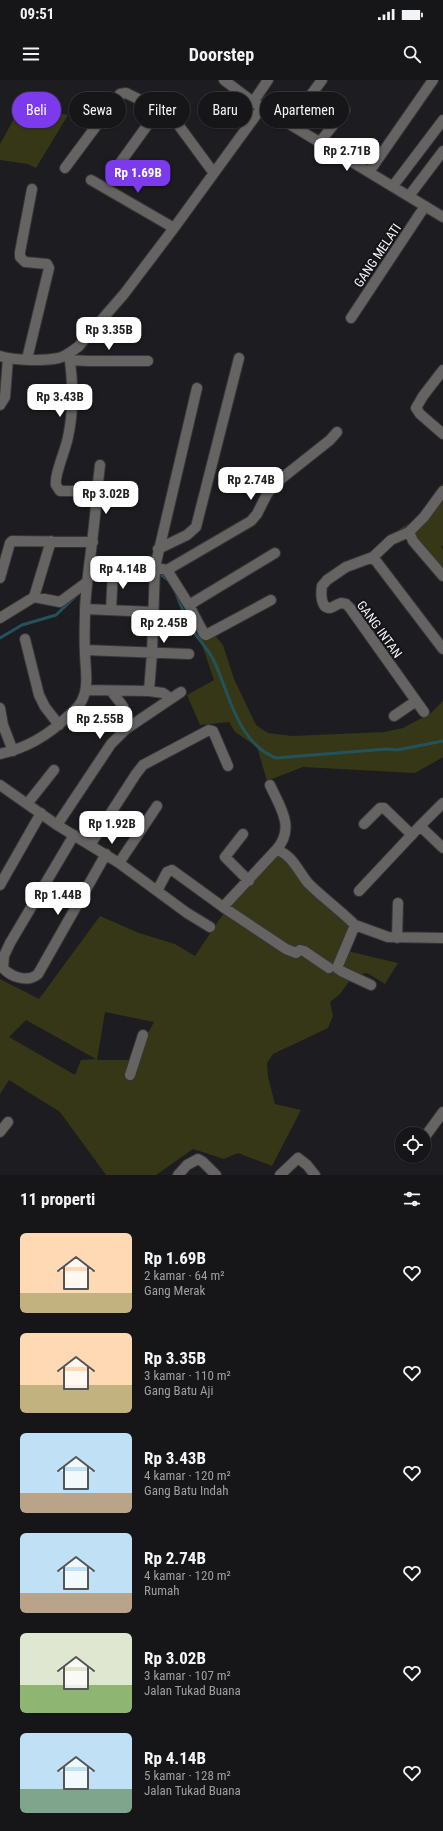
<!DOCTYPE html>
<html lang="id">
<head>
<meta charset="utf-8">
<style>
  :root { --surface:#161518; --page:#1f1e21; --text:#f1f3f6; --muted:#9e9fa2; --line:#353437; --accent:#7c3aed }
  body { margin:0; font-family:"Roboto Condensed",sans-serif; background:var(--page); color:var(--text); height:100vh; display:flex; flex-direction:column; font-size:15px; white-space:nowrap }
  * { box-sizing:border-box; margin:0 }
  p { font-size:13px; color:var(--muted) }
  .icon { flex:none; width:22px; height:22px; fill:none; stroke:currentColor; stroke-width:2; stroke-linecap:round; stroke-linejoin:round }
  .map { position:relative; height:1095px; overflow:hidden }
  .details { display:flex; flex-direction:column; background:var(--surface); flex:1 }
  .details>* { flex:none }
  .top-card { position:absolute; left:12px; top:12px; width:419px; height:36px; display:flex; gap:8px }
  .fabs { position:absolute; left:395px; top:1047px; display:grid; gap:8px }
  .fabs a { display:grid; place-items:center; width:36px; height:36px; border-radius:50%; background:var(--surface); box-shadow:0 1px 3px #0004,0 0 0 1px var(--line); font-size:20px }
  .price { position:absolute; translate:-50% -34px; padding:0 9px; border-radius:8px; background:#fff; color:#222; font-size:13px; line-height:26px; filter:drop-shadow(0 1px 2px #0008) }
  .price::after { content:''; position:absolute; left:50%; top:24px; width:12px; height:9px; margin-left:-6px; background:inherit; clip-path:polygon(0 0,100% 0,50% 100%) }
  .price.current { background:var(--accent); color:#fff }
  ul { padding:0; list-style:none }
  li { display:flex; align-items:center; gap:12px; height:100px; padding:0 20px }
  li span { display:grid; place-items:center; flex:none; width:112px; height:80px; border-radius:6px; color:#555 }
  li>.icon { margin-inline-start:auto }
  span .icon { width:48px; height:48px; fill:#fffc; stroke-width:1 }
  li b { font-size:17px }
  h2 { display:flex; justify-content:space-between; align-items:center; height:48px; padding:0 20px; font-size:17px }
  .pill { padding:0 14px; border-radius:18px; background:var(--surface); box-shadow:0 1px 3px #0004,0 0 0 1px var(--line); font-size:14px; line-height:36px }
  .pill.current { background:var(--accent); color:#fff }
  .status { display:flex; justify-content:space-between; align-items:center; height:28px; padding:0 20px; background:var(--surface); direction:ltr }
  .status svg { height:11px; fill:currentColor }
  header { display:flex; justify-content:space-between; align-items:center; height:52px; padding:0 20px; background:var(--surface); font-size:18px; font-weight:700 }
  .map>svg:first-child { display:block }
</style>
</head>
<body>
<div class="status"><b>09:51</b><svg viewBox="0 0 49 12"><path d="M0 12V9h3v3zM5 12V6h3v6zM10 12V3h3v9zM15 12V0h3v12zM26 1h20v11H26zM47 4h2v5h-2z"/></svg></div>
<header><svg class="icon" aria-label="menu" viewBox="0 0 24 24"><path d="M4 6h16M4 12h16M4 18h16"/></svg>Doorstep<svg class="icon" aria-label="search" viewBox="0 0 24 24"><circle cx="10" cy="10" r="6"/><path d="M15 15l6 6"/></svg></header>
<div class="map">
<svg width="443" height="1095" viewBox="0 0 443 1095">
  <rect width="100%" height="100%" fill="#1d1c20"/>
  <path fill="#363717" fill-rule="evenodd" d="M21 26 68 35 36 88 28 84 0 80V64Z
    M443 403V465L441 467 443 469V499L399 449 417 439Z
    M202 540 223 565 234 599 256 645 268 653 292 656 384 652 403 648 431 633 443 621V677L415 693 303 687 267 701 257 667 235 652 229 642 200 645 187 615 214 600 195 544Z
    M276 766 357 845 343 870 398 883 385 904 367 893 353 896 340 914 330 922 333 936 328 948 273 974 267 983 268 997 275 1024 301 1030 272 1086 238 1073 224 1079 193 1069 156 1095H106L60 1032 9 1000 0 1014V899L39 919 100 836 139 853 175 864 195 876 219 840ZM105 932 154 942 133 980H97ZM26 940 96 979 81 980 75 995 9 957Z"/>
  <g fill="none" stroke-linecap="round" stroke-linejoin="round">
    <path stroke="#22535c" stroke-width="3" d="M158 492 168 500
      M89 503C96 497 105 487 113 483 126 478 142 479 152 488
      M176 513C180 523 184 534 189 544 195 556 206 566 213 579 230 613 236 662 276 678L387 669 397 670 443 661
      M0 558 22 545 56 535 75 517"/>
    <g stroke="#37363a" stroke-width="12">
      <path id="minor" d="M224 0 253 22 443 137
        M253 22 268 0
        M290 43 322 0
        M320 62 345 30
        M65 88 120 14 126 13 159 29 174 39 213 92
        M115 90 159 29
        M369 92 433 0
        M91 100 174 148
        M393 106 443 40
        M409 116 443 71
        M351 238 425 126
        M0 276C15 281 44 281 59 278 66 276 72 271 78 267L124 214 174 148 262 27
        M27 279 49 188 47 184 25 182 20 177V172L32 109
        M70 280 88 281H148
        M443 290 423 316 416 328 420 334 443 354
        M0 325 5 317 8 278
        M97 411 100 385
        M443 411 424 437 409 452 413 461 443 496
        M409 452 391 460 373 477 346 487 327 500 322 506C321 512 320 528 330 528 334 527 337 524 341 523L346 524 350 528 424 632
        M158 469 187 455 196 447 239 278
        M373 477 443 569
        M155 487 167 490 251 441 257 434 267 414 277 402 330 360 337 352
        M167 490 189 525 275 473
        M0 498 10 463 12 461 93 462
        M34 517 51 461
        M189 525 204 554 206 555 271 520
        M85 529 153 532
        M111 530 113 490
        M0 538 34 517 60 522 87 502
        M25 559 39 615 45 627 59 645
        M85 570 189 574
        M86 610 149 611 152 573 155 487 197 308
        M111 611C122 625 130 631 126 649
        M149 611 163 613 170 618
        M0 628 3 645 13 671
        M394 636 416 621
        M0 674C27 668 48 656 68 636 74 631 81 625 83 618 89 605 85 586 85 572 84 558 85 544 85 529 87 490 95 451 97 411H60L56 405C54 395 66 369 68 357 74 330 73 301 69 274
        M0 705 57 745 119 783 187 833 210 847
        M270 705C280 727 296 748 276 770 292 774 298 791 308 803 323 818 340 830 355 845
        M443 723 420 746 443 768
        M27 724 54 690
        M364 744 380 728H384L412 755
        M57 745 111 664 126 649 181 612
        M243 754 225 777 249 801
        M74 755 10 863 4 876 3 888C11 897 28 903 38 894L106 774
        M90 765 136 694 143 685 209 650 213 651 228 686
        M119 783 157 726
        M0 805 41 733
        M157 811 167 792 172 790 223 827 276 770
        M359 811 420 746
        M223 827 286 869 296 873 300 870 304 871 329 888
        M397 858 398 823
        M371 905 343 892 337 888 355 845 388 857 443 858
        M130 995 143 955
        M0 1052 8 1042
        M424 1058 443 1032
        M178 1095 187 1085 198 1079 203 1082 216 1095
        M280 1095 298 1078 307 1085 315 1095"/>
    </g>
    <use href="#minor" stroke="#656462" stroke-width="10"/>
  </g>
  <g text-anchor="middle" stroke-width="4" stroke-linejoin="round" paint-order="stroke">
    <g font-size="13" fill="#f5f4f7" stroke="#141317">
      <text transform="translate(377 175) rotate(-56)" y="5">GANG MELATI</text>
      <text transform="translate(380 549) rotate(54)" y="5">GANG INTAN</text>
    </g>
  </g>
</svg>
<div class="fabs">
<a><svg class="icon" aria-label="locate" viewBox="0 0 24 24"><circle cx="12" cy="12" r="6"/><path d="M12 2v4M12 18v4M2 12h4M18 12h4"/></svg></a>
</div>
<b class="price" style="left:347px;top:92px">Rp 2.71B</b>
<b class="price current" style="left:138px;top:114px">Rp 1.69B</b>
<b class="price" style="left:109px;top:271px">Rp 3.35B</b>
<b class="price" style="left:60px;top:338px">Rp 3.43B</b>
<b class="price" style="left:251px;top:421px">Rp 2.74B</b>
<b class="price" style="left:106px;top:435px">Rp 3.02B</b>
<b class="price" style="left:123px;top:510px">Rp 4.14B</b>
<b class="price" style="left:164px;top:564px">Rp 2.45B</b>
<b class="price" style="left:100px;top:660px">Rp 2.55B</b>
<b class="price" style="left:112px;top:765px">Rp 1.92B</b>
<b class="price" style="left:58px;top:836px">Rp 1.44B</b>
<div class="top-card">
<a class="pill current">Beli</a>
<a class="pill">Sewa</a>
<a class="pill">Filter</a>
<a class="pill">Baru</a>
<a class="pill">Apartemen</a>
</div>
</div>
<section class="details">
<h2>11 properti<svg class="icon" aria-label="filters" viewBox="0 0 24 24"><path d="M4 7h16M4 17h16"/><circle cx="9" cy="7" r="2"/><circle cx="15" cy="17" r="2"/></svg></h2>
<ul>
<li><span style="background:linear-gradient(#ffd9b3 75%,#c2b280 0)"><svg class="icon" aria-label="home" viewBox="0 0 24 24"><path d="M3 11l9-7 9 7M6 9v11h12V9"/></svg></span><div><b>Rp 1.69B</b><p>2 kamar · 64 m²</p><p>Gang Merak</p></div><svg class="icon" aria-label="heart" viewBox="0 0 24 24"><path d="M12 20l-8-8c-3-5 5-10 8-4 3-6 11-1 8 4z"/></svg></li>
<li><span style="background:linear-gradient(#ffd9b3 65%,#c2b280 0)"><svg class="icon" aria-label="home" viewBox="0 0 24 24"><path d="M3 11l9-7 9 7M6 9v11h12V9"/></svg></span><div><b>Rp 3.35B</b><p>3 kamar · 110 m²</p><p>Gang Batu Aji</p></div><svg class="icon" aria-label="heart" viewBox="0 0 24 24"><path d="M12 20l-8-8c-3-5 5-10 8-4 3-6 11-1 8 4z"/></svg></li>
<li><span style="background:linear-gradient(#bfe0f5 75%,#b9a48a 0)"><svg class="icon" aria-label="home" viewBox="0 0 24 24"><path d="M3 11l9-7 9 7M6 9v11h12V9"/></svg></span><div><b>Rp 3.43B</b><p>4 kamar · 120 m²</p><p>Gang Batu Indah</p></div><svg class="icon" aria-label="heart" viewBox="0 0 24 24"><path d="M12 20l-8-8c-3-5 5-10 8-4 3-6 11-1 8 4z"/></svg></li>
<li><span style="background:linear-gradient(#bfe0f5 75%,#b9a48a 0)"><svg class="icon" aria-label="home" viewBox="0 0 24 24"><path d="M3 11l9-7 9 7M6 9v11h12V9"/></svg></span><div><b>Rp 2.74B</b><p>4 kamar · 120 m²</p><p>Rumah</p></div><svg class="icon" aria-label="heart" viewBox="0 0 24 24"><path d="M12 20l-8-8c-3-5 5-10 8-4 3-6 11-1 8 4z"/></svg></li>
<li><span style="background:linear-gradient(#dfe7d0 65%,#8fb573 0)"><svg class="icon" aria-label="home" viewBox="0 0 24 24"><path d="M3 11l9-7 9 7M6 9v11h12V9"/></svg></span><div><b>Rp 3.02B</b><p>3 kamar · 107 m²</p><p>Jalan Tukad Buana</p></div><svg class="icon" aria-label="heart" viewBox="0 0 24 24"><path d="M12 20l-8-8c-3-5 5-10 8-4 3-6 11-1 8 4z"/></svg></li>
<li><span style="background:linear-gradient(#bfe0f5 70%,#7fa58c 0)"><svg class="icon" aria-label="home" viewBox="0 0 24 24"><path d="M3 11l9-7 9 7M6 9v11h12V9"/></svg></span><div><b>Rp 4.14B</b><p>5 kamar · 128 m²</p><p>Jalan Tukad Buana</p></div><svg class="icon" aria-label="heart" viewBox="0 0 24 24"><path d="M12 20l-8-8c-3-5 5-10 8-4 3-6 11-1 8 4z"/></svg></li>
</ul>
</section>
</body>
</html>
